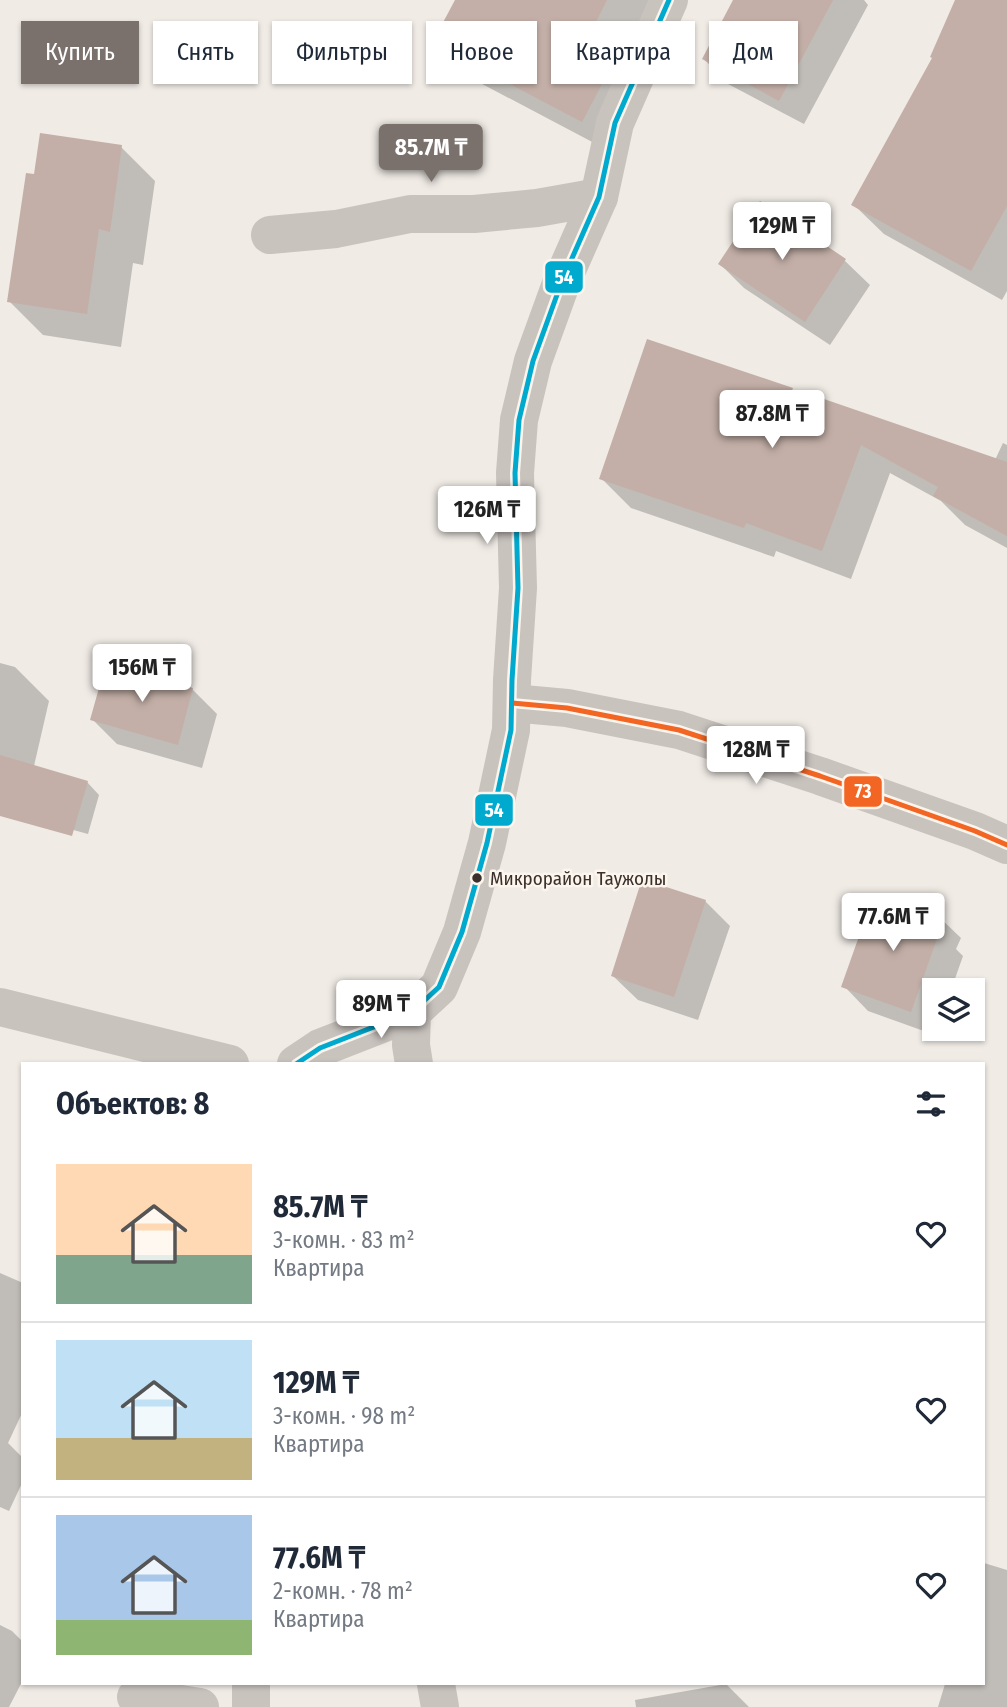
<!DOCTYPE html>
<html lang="ru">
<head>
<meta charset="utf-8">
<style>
  :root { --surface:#fff; --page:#f6f6f7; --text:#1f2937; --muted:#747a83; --line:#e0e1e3; --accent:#7a716c }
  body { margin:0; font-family:"Fira Sans Condensed",sans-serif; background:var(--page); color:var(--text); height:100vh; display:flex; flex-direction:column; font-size:26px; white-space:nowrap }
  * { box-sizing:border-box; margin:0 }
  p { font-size:23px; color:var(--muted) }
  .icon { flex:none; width:38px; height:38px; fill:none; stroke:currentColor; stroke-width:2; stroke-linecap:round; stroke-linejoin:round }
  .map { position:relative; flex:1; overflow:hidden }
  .details { position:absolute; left:21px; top:1062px; width:964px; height:623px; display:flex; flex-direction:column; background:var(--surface); border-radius:0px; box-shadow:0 2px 5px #0004 }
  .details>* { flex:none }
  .banner { position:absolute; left:21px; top:21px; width:966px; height:63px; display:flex; gap:14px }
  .tools { position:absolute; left:922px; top:978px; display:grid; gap:14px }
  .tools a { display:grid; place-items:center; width:63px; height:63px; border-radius:0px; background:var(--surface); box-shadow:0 2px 5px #0004; font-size:35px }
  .price { position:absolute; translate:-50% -60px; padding:0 16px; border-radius:7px; background:#fff; color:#222; font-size:23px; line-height:46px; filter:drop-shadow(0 2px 4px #0008) }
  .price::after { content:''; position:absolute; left:50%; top:42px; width:21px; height:16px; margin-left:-10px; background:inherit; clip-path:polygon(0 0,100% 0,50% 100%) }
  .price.selected { background:var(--accent); color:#fff }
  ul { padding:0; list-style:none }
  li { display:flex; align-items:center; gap:21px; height:175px; padding:0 35px }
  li+li { border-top:2px solid var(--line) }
  li span { display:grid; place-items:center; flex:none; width:196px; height:140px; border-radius:0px; color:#555 }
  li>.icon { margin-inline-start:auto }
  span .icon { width:84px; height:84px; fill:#fffc; stroke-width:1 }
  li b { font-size:30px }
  h2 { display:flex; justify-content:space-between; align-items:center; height:84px; padding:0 35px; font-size:30px }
  .chip { padding:0 24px; border-radius:0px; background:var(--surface); box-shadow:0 2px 5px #0004; font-size:24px; line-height:63px }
  .chip.selected { background:var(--accent); color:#fff }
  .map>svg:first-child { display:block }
</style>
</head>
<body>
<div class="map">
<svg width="1007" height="1707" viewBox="0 0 1007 1707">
  <rect width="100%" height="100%" fill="#f0ebe5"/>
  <path fill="#0003" d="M457 0H650L615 154 467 76 434 43Z
    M735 0H864L868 5 804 124 728 84 704 59Z
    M957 0H1007V291L1002 300 884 234 853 204 934 58Z
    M121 147 155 181 143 265 133 263 121 347 43 335 9 301 35 175Z
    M760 204 845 261 870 285 830 345 744 288 720 264Z
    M792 390 805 403 995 460 1003 443 1007 445V548L965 525 941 501 890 473 851 579 776 551 774 557 631 508 601 478Z
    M0 663 15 667 49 701 34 766 87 782 99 795 88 834 37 820 0 786Z
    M192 689 217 714 202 768 117 744 92 719Z
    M705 901 730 926 698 1020 638 1000 613 976Z
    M936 914 961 938 956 949 963 956 951 990H934V1029H938L935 1035 868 1011 844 986 881 917Z
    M0 1273 23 1283V1411L8 1443 23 1458V1481L9 1511 0 1507Z
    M984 1563 1007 1570V1707H938L945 1684H984Z
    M0 1625 12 1631 23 1642V1680L9 1707H0Z
    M726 1684 749 1707H636L635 1700Z"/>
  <path fill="#c3afa7" d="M455 0H607L581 52 611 67 582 122 432 43Z
    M733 0H833L779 101 702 59Z
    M955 0H1007V206L971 271 851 205 932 58 930 57Z
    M40 133 122 145 110 232 99 229 87 314 7 302 26 173 34 174Z
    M760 201 846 259 805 322 718 264Z
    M647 339 793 388 790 396 821 407 824 399 1007 462V536L933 496 938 487 861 445 822 551 746 523 744 528 599 479Z
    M106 663 193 688 178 745 90 720Z
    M0 755 88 781 72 836 0 816Z
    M642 879 706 900 674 997 611 976Z
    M887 894 937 912 931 927 940 930 911 1012 841 987 868 911 880 915Z"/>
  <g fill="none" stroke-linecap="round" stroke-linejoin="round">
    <path stroke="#c9c3be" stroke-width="38" d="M270 235 336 229 410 214H474L537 208 599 197
      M512 703 567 708 679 730 820 776 975 831 1007 845
      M0 1007 230 1064
      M412 1012 411 1045 414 1064
      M436 1684 440 1707
      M136 1697 200 1707"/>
    <path stroke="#c9c3be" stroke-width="38" d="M296 1064 320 1048 412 1012 439 987 462 932 487 843 511 730 512 680 518 588 515 473 519 420 533 361 562 281 599 197 615 123 669 0
      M251 1684V1707"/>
    <g stroke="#fbf5ee" stroke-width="10">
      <path id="bus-1" d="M512 703 567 708 679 730 820 776 975 831 1007 845"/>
    </g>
    <g stroke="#fbf5ee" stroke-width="10">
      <path id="bus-2" d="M296 1064 320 1048 412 1012 439 987 462 932 487 843 511 730 512 680 518 588 515 473 519 420 533 361 562 281 599 197 615 123 669 0"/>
    </g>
    <use href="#bus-1" stroke="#f26522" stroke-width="5"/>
    <use href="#bus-2" stroke="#00a9ce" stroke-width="5"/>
  </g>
  <circle fill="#3b302b" stroke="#fbf5ee" stroke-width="2.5" cx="477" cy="878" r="6"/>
  <g text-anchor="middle" stroke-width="5" stroke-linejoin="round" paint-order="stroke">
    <g font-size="19" fill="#3b302b" stroke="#fbf5ee" text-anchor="start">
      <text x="490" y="885">Микрорайон Таужолы</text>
    </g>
  </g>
  <g stroke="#fbf5ee" stroke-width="2.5">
    <rect x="544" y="260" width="40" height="34" rx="7" fill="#00a9ce"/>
    <rect x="843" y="775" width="40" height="33" rx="7" fill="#f26522"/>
    <rect x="474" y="793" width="40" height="34" rx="7" fill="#00a9ce"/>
  </g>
  <g font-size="19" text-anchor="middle" font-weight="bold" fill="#fff">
    <text x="564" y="284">54</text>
    <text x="863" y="798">73</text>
    <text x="494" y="817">54</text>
  </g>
</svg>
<div class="tools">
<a><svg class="icon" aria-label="layers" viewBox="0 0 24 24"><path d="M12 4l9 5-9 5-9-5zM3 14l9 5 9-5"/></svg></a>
</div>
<b class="price selected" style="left:431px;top:184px">85.7M ₸</b>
<b class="price" style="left:782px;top:262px">129M ₸</b>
<b class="price" style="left:772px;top:450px">87.8M ₸</b>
<b class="price" style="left:487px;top:546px">126M ₸</b>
<b class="price" style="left:142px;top:704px">156M ₸</b>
<b class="price" style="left:756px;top:786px">128M ₸</b>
<b class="price" style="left:893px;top:953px">77.6M ₸</b>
<b class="price" style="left:381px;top:1040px">89M ₸</b>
<div class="banner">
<a class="chip selected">Купить</a>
<a class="chip">Снять</a>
<a class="chip">Фильтры</a>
<a class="chip">Новое</a>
<a class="chip">Квартира</a>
<a class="chip">Дом</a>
</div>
<section class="details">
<h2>Объектов: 8<svg class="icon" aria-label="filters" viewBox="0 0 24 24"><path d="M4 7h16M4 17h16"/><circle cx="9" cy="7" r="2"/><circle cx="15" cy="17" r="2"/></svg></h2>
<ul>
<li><span style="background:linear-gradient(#ffd9b3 65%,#7fa58c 0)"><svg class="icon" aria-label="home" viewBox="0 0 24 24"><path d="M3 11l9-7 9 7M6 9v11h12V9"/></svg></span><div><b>85.7M ₸</b><p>3-комн. · 83 m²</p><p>Квартира</p></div><svg class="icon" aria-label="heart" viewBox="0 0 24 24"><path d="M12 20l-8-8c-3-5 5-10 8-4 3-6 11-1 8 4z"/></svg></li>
<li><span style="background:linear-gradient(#bfe0f5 70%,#c2b280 0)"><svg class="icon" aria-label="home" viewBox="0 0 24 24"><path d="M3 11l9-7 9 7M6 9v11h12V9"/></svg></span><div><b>129M ₸</b><p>3-комн. · 98 m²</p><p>Квартира</p></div><svg class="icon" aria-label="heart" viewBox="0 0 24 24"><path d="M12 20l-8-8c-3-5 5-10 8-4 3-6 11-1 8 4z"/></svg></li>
<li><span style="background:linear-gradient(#a9c7e8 75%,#8fb573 0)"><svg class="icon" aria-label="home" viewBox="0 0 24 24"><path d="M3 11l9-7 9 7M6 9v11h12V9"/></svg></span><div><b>77.6M ₸</b><p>2-комн. · 78 m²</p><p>Квартира</p></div><svg class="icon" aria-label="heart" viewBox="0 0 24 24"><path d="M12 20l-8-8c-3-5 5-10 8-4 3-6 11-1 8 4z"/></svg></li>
</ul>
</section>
</div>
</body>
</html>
